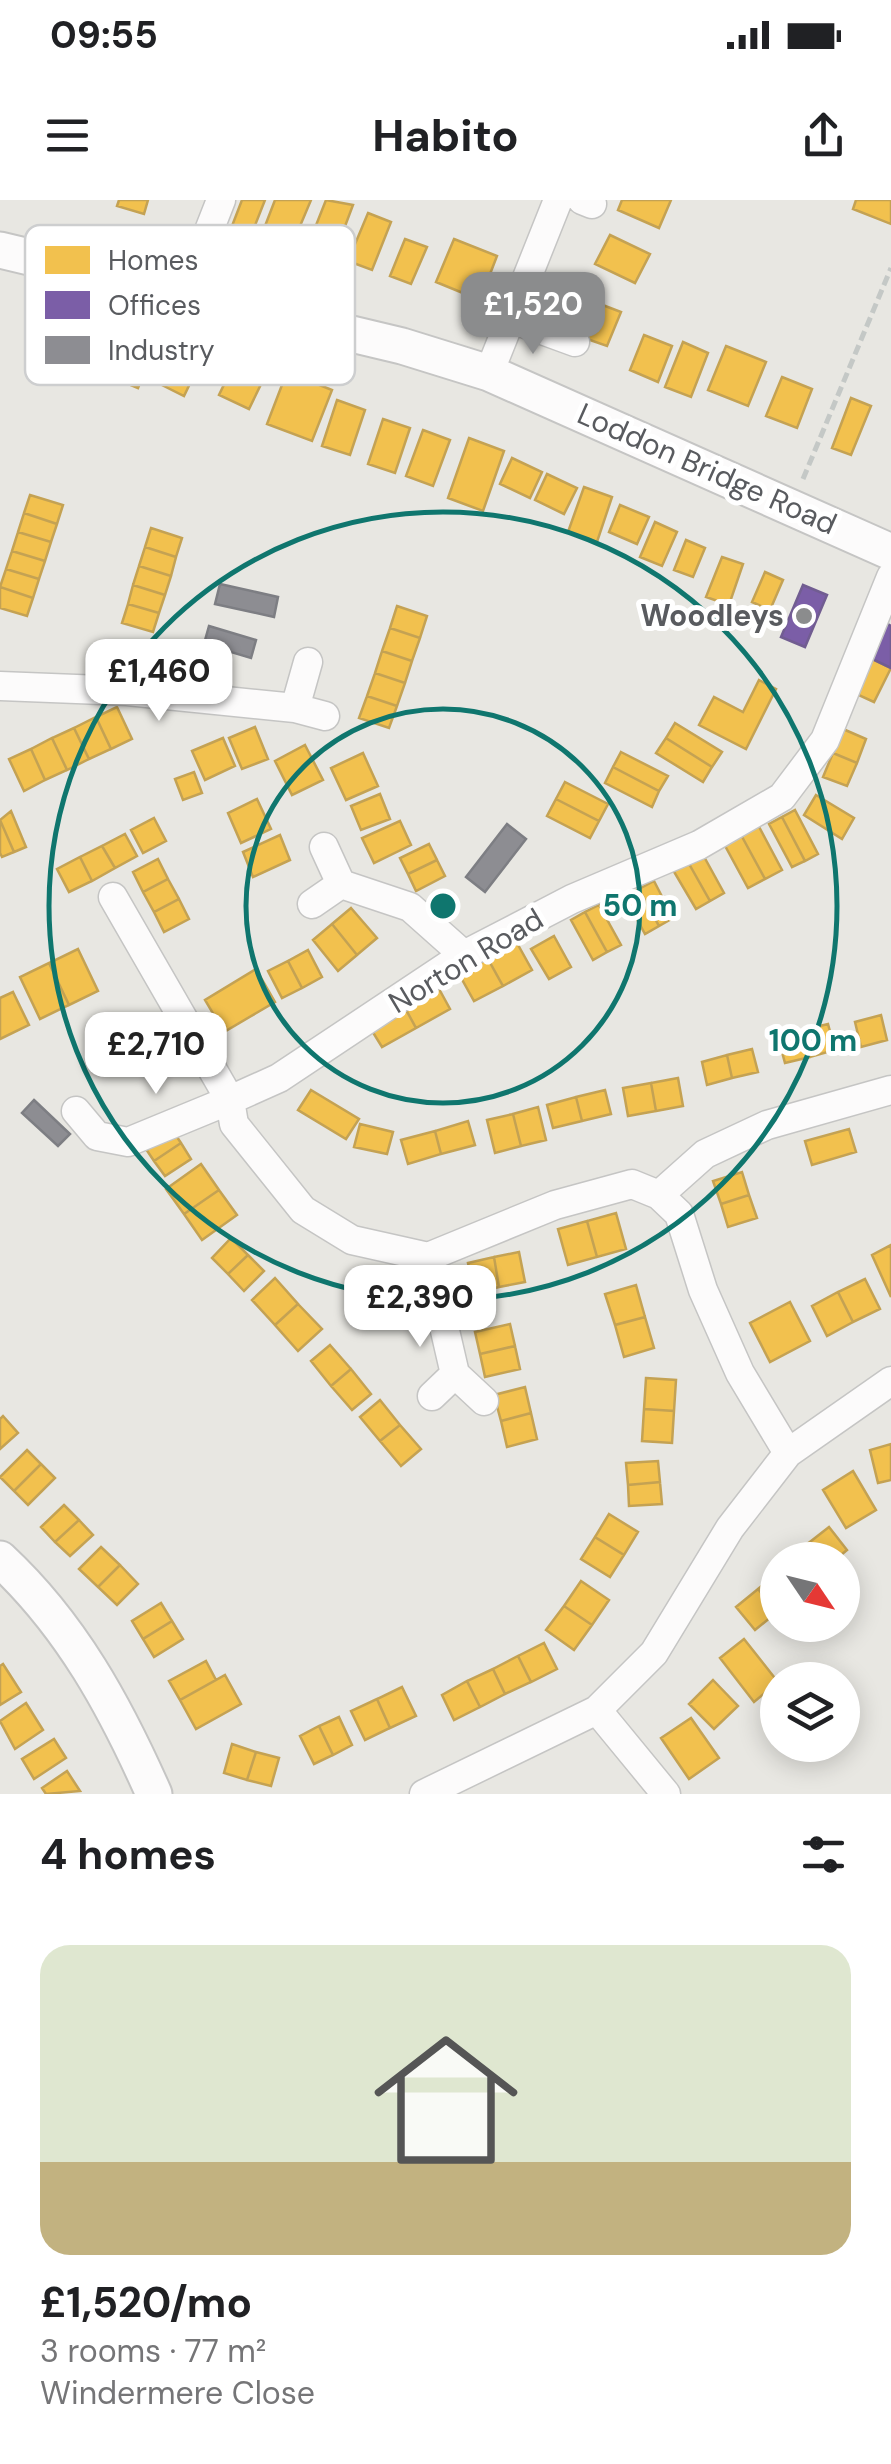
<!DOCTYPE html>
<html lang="en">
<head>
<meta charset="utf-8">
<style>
  :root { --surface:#fff; --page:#f2f2f2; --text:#202124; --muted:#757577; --accent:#8b8c8d }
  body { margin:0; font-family:"DM Sans",sans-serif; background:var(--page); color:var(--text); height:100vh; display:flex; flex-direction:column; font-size:38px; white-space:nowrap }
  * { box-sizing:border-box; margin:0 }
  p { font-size:32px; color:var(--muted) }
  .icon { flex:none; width:55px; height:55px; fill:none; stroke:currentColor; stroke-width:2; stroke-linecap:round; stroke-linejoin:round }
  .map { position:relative; height:1594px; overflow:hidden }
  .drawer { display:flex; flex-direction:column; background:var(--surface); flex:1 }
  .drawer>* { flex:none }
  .needle { width:65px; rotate:125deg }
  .controls { position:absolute; left:760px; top:1342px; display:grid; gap:20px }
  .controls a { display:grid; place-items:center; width:100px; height:100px; border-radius:50%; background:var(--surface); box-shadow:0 5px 25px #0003; font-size:50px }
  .price { position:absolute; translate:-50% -85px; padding:0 22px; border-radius:20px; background:#fff; color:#222; font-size:32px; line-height:65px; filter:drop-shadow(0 2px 5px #0008) }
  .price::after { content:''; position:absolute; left:50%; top:60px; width:30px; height:22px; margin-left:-15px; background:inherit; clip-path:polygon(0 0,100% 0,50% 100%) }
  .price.current { background:var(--accent); color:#fff }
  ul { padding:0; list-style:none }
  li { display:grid; align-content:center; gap:20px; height:530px; padding:0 40px }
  li span { display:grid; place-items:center; height:310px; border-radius:30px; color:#555 }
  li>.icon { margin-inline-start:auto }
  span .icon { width:180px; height:180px; fill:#fffc; stroke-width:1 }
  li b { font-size:42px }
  h2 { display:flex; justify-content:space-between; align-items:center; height:120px; padding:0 40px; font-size:42px }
  .status { display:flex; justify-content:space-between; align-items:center; height:70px; padding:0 50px; background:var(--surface); direction:ltr }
  .status svg { height:28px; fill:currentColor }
  header { display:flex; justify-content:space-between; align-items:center; height:130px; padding:0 40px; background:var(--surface); font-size:45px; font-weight:700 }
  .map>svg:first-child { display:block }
</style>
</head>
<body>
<div class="status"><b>09:55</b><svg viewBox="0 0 49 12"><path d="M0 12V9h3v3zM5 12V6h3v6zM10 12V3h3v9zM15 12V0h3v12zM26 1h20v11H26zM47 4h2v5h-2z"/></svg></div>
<header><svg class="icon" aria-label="menu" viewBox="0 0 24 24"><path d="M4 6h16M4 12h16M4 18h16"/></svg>Habito<svg class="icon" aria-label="share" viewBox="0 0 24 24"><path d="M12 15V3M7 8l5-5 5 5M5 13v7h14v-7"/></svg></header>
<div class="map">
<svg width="891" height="1594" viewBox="0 0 891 1594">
  <rect width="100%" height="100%" fill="#e8e7e2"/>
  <path fill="#f2c14e" stroke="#c4a253" stroke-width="2.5" d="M119 0H148L144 14 117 6Z
    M242 0H265L252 33 232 26Z
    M275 0H311L295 38 265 26Z
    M326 0 353 5 335 53 309 43Z
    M622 0H671L659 28 618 10Z
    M856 0H891V24L853 9Z
    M368 13 391 22 372 70 348 61Z
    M610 35 650 54 635 83 595 64Z
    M405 39 427 47 411 84 390 76Z
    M454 39 497 56 480 100 436 82Z
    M560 88 580 96 567 130 546 122Z
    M580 96 600 104 587 139 567 130Z
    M600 104 621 112 607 146 587 139Z
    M644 135 672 146 658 182 630 170Z
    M117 140 152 153 138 188 104 174Z
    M683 142 708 153 691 197 665 187Z
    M726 146 766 162 748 206 708 190Z
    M168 158 196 171 184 196 156 182Z
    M234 164 264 178 249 209 219 195Z
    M287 172 332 190 312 241 267 224Z
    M782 177 812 189 797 228 766 216Z
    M851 198 871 206 851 255 832 248Z
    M337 200 365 210 350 255 322 246Z
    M383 219 410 228 395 273 368 264Z
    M423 230 450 240 433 286 406 276Z
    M469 238 504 251 483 311 448 298Z
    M512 258 542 272 530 298 500 284Z
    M547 274 577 288 564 314 535 300Z
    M584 287 612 297 597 342 568 332Z
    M30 295 63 305 57 324 24 313Z
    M620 305 649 317 637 344 609 332Z
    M24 313 57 324 51 342 18 332Z
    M655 322 677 332 662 366 640 357Z
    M151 328 182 338 176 357 145 347Z
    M18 332 51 342 45 361 12 351Z
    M686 340 705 348 693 377 674 370Z
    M145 347 176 357 171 376 139 366Z
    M12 351 45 361 39 379 6 369Z
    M722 357 743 364 729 405 706 397Z
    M139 366 171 376 165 395 133 385Z
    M6 369 39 379 33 398 0 387Z
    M765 372 783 380 770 410 752 402Z
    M133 385 165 395 159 413 128 404Z
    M0 387 33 398 27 416 0 408Z
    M128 404 159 413 153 432 122 423Z
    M397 406 427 416 420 438 390 428Z
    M390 428 420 438 412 461 382 451Z
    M382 451 412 461 405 483 375 473Z
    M870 458 891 468 874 502 854 493Z
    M375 473 405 483 397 506 367 496Z
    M759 480 776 489 746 549 699 525 714 497 743 512Z
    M367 496 397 506 389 528 359 518Z
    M117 507 132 539 111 549 96 517Z
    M96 517 111 549 89 559 74 528Z
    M675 523 722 552 712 567 666 538Z
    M255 527 268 559 242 569 229 538Z
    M74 528 89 559 67 570 52 538Z
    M843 529 866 539 857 563 833 553Z
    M52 538 67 570 45 580 31 549Z
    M223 538 235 566 205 580 192 551Z
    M666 538 712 567 703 582 656 553Z
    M305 545 323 580 292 595 275 561Z
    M31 549 45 580 24 591 9 559Z
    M621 552 668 576 659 591 613 567Z
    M363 553 378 586 346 600 331 568Z
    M833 553 857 563 847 586 823 577Z
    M613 567 659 591 652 607 605 583Z
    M194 572 202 593 183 600 175 579Z
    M565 582 608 604 599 621 556 599Z
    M380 594 390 619 361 630 351 606Z
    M816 595 854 618 842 639 804 615Z
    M257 599 271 629 241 643 228 613Z
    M556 599 599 621 590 638 547 616Z
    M795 610 818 654 805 661 782 617Z
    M11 611 26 647 14 652 0 620Z
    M782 617 805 661 792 667 769 624Z
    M154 618 166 641 143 653 131 630Z
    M0 620 14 652 2 657 0 653Z
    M400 621 411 645 374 663 362 638Z
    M757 623 782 670 765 679 740 633Z
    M740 633 765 679 748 688 723 642Z
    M125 634 137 656 115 668 102 646Z
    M280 635 290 660 253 677 243 652Z
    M429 644 437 660 408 674 400 658Z
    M102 646 115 668 92 681 80 657Z
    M702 653 724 693 710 701 688 662Z
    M80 657 92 681 69 692 57 669Z
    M158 659 168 679 143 692 133 672Z
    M437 660 445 676 416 691 408 674Z
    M688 662 710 701 696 709 673 670Z
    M168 679 179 699 154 712 143 692Z
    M654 681 673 718 659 726 639 689Z
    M639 689 659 726 645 734 625 697Z
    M179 699 189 719 164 732 154 712Z
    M599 705 621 745 607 752 585 712Z
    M351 708 377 738 357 755 332 724Z
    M585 712 607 752 593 760 571 720Z
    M332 724 357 755 338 771 313 740Z
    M554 736 571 767 549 779 531 749Z
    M517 743 532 770 503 786 488 759Z
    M78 749 98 791 69 805 49 763Z
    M308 750 322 777 302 788 288 761Z
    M488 759 503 786 474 801 459 774Z
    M288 761 302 788 282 798 268 771Z
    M49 763 69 805 40 819 20 777Z
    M256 769 275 802 224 832 205 800Z
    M438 787 450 809 416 828 404 806Z
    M13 792 29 825 0 839V798Z
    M404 806 416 828 382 847 369 826Z
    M881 815 887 840 861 847 855 822Z
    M169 824 185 855 151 871 134 840Z
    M828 824 835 850 810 857 803 830Z
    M803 830 810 857 785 863 778 837Z
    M752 849 758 872 732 878 727 855Z
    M727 855 732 878 707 885 702 862Z
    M678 878 683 906 656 911 651 883Z
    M651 883 656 911 628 916 623 888Z
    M311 890 359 919 346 939 298 910Z
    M605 890 611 914 582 921 576 897Z
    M576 897 582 921 553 928 547 905Z
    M538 907 546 940 521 946 513 914Z
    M513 914 521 946 495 953 487 920Z
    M468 921 475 945 441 954 435 931Z
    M360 924 393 932 387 954 354 947Z
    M171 928 181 943 154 961 144 946Z
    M849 929 856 952 812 965 805 941Z
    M435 931 441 954 408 964 401 940Z
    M181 943 191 959 165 976 154 961Z
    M201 964 219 990 184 1014 166 989Z
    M742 972 749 995 721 1004 713 981Z
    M219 990 237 1015 202 1040 184 1014Z
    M749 995 757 1018 728 1027 721 1004Z
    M616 1013 626 1049 597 1057 587 1021Z
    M587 1021 597 1057 568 1065 558 1029Z
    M231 1038 248 1055 228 1074 212 1058Z
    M891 1045V1097L872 1055Z
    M519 1052 525 1082 499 1087 494 1057Z
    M248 1055 264 1071 244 1091 228 1074Z
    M494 1057 499 1087 474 1093 468 1063Z
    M275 1078 298 1104 275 1125 252 1100Z
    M865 1079 880 1109 853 1122 838 1092Z
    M636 1085 645 1117 615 1125 605 1094Z
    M838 1092 853 1122 827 1136 812 1106Z
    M790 1102 810 1141 770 1162 750 1123Z
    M298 1104 322 1129 298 1151 275 1125Z
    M645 1117 654 1148 624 1157 615 1125Z
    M510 1124 515 1146 480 1154 475 1132Z
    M330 1145 351 1169 331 1186 311 1161Z
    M515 1146 520 1169 485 1177 480 1154Z
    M351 1169 371 1194 352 1210 331 1186Z
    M646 1178 676 1180 674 1211 644 1209Z
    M525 1187 531 1213 501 1221 494 1195Z
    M380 1200 400 1225 380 1241 360 1217Z
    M644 1209 674 1211 672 1243 642 1241Z
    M531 1213 537 1239 507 1247 501 1221Z
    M3 1216 18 1233 0 1249V1219Z
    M400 1225 421 1249 401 1266 380 1241Z
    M891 1244V1280L878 1283 870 1250Z
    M27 1250 41 1264 14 1291 0 1277Z
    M658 1261 660 1282 628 1285 626 1263Z
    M41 1264 55 1278 28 1305 14 1291Z
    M853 1271 876 1310 846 1328 823 1290Z
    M660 1282 662 1304 629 1306 628 1285Z
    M64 1305 79 1320 55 1342 41 1327Z
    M609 1314 638 1332 624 1355 595 1337Z
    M79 1320 93 1335 70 1356 55 1342Z
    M829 1327 847 1350 835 1360H818L806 1345Z
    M595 1337 624 1355 610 1377 581 1359Z
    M101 1347 120 1365 98 1387 79 1369Z
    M120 1365 138 1384 117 1405 98 1387Z
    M778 1373V1412H777L758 1389Z
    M581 1381 609 1400 592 1425 564 1406Z
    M758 1389 777 1412 755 1430 736 1407Z
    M161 1403 172 1421 143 1439 132 1421Z
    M564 1406 592 1425 574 1450 546 1430Z
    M172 1421 183 1439 154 1457 143 1439Z
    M744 1439 778 1482 754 1502 720 1458Z
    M544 1443 557 1469 531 1482 518 1456Z
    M518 1456 531 1482 505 1494 493 1469Z
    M206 1461 216 1480 180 1500 169 1481Z
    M3 1464 21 1492 0 1505V1466Z
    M493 1469 505 1494 480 1507 467 1481Z
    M225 1475 241 1504 196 1529 180 1500Z
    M713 1480 738 1506 714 1529 689 1504Z
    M467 1481 480 1507 454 1520 442 1495Z
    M402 1487 416 1516 390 1528 377 1499Z
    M377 1499 390 1528 365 1540 351 1511Z
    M26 1503 43 1530 15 1549 0 1521Z
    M339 1517 352 1545 333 1555 319 1526Z
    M691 1518 719 1558 689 1579 661 1538Z
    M319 1526 333 1555 314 1564 300 1536Z
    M54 1539 66 1558 34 1579 22 1559Z
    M232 1544 256 1552 247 1580 224 1573Z
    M256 1552 279 1558 271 1586 247 1580Z
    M67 1571 80 1591 46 1594 42 1588Z"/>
  <path fill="#7b5ea7" stroke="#715d91" stroke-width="2.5" d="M803 385 827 395 805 447 781 437Z
    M886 423 891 426V468L870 458Z"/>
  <path fill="#8d8d92" stroke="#7d7e83" stroke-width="2.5" d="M220 384 278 397 274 417 215 404Z
    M209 426 256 440 251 458 204 444Z
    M507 624 526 639 485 692 466 677Z
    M34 900 70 934 58 946 22 913Z"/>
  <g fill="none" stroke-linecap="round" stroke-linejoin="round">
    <g stroke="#c5c5c4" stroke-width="31">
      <path id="minor" d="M582 0 592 4
        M185 92 221 0
        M512 119 575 142
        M489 173 558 0
        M0 486 127 491 295 508 325 516
        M295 508 308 462
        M324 647 341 684 410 707 464 755
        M312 704 341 684
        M76 911 97 936 128 942 230 900 113 697
        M659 995 705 954 767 925 891 890
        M428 1057 455 1174 484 1201
        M432 1196 455 1174
        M788 1253 740 1173 703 1090 679 1014 659 995 632 984 555 1005 428 1057 352 1040 303 1010 234 924 230 900 279 878 464 755 572 699 699 645 782 597 825 540 891 377
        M597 1510 666 1594
        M424 1594 597 1510 654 1453 730 1328 788 1253 891 1181"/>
    </g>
    <g stroke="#c5c5c4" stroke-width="39">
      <path id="tertiary" d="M0 50 402 146 489 173 891 352
        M0 1359C71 1425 115 1506 154 1594"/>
    </g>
    <path stroke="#c4c8c6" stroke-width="5" stroke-dasharray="10 5" stroke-linecap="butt" d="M803 279 891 68"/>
    <use href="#minor" stroke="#fcfbfb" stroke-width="28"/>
    <use href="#tertiary" stroke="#fcfbfb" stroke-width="35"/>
  </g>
  <g fill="none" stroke="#0f766e" stroke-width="5">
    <circle cx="443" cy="706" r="197"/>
    <circle cx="443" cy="706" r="394"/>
  </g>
  <circle fill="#8b8c8d" stroke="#fff" stroke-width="4" cx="804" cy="416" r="10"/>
  <g text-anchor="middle" stroke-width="10" stroke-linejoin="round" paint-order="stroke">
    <g font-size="30" fill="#595b5f" stroke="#fff">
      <text transform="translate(707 269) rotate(24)" y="10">Loddon Bridge Road</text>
      <text transform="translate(466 761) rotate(-31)" y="10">Norton Road</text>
    </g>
    <g font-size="30" font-weight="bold" fill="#595b5f" stroke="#fff" text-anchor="end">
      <text x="784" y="426">Woodleys</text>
    </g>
  </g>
  <rect x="25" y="25" width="330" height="160" rx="15" fill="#fff" stroke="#cdcecf" stroke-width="2.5"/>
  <rect x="45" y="46" width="45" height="28" fill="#f2c14e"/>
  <rect x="45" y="91" width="45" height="28" fill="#7b5ea7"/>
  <rect x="45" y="136" width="45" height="28" fill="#8d8d92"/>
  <g font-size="28" fill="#595b5f">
    <text x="108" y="70">Homes</text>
    <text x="108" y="115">Offices</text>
    <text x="108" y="160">Industry</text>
  </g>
  <circle cx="443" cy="706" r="15" fill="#0f766e" stroke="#fff" stroke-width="5"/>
  <g font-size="30" text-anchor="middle" font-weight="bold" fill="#0f766e" stroke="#fff" stroke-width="10" stroke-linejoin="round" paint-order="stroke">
    <text x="640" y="716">50 m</text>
    <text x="813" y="851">100 m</text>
  </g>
</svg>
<div class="controls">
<a><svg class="needle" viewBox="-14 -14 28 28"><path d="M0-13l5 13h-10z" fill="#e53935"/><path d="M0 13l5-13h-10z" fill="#757577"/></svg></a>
<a><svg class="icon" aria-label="layers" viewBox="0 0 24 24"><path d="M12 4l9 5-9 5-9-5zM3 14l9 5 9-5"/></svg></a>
</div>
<b class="price current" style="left:533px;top:157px">£1,520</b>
<b class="price" style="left:159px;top:524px">£1,460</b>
<b class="price" style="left:156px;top:897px">£2,710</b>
<b class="price" style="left:420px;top:1150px">£2,390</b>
</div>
<section class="drawer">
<h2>4 homes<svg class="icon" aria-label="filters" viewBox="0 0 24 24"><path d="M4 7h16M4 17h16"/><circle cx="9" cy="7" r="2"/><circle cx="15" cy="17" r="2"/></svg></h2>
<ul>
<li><span style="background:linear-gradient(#dfe7d0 70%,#c2b280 0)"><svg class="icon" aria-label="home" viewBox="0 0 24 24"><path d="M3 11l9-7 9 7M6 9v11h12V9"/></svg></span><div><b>£1,520/mo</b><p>3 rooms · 77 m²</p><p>Windermere Close</p></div></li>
</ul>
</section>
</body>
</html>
